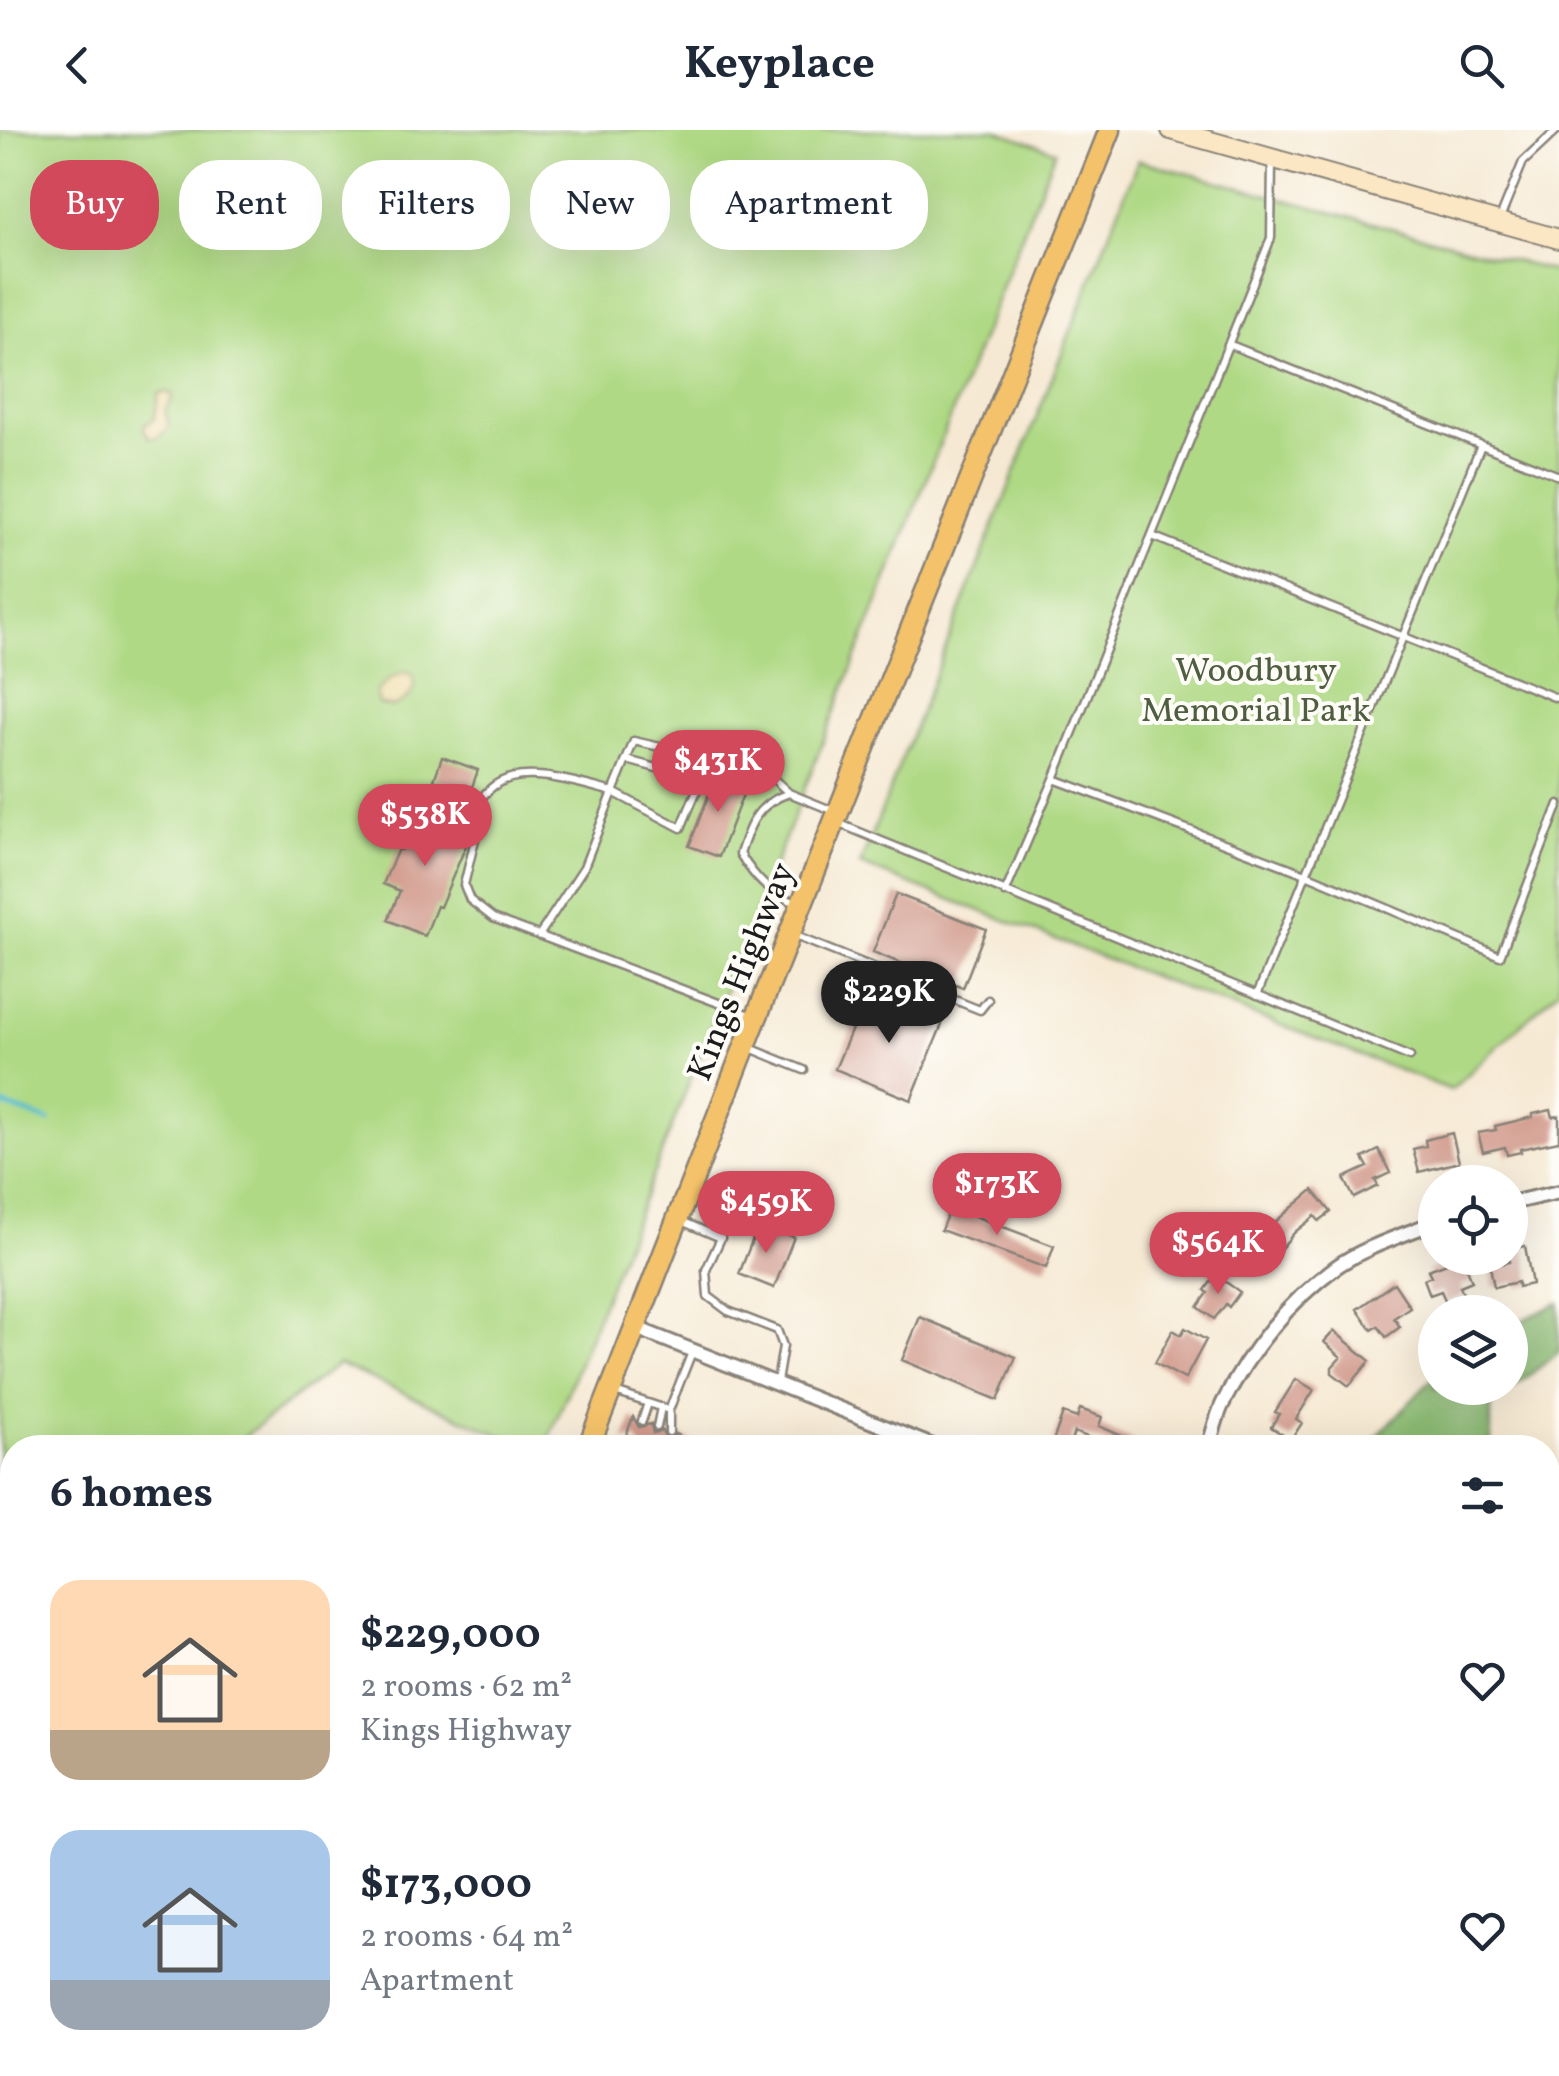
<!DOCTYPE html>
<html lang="en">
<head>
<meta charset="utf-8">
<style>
  :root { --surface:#fff; --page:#f6f6f7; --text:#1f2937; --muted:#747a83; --accent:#d1495b }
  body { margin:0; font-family:Vollkorn,serif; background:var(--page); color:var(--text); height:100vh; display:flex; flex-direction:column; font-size:38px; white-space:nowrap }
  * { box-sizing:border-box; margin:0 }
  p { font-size:32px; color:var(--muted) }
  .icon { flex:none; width:55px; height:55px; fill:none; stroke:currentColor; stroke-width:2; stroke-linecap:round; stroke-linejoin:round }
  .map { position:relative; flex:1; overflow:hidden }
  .drawer { position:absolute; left:0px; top:1305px; width:1560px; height:642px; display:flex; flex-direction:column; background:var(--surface); border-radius:40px 40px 0 0; box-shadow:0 10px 40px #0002 }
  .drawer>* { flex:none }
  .guide { position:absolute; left:30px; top:30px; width:1000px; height:90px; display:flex; gap:20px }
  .tools { position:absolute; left:1418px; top:1035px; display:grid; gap:20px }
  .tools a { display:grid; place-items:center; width:110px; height:110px; border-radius:50%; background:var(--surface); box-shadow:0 10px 40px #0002; font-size:50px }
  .price { position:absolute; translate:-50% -85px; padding:0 22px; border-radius:35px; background:var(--accent); color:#fff; font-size:32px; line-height:65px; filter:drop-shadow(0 2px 5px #0008) }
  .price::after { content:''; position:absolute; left:50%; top:60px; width:30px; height:22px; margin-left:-15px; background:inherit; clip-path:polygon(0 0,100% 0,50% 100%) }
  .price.current { background:#222; color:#fff }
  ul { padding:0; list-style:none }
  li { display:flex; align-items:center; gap:30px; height:250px; padding:0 50px }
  li span { display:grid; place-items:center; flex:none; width:280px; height:200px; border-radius:30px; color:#555 }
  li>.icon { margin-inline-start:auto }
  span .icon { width:120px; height:120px; fill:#fffc; stroke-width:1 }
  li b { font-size:42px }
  h2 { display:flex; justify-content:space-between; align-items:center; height:120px; padding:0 50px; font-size:42px }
  .tag { padding:0 35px; border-radius:40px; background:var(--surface); box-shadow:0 10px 40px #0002; font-size:35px; line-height:90px }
  .tag.current { background:var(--accent); color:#fff }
  header { display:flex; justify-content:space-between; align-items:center; height:130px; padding:0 50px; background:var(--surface); font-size:45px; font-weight:700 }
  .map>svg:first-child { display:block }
</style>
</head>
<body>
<header><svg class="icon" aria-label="back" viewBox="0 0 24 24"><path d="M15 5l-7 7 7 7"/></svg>Keyplace<svg class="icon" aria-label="search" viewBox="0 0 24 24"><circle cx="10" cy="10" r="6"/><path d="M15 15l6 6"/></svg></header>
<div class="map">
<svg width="1559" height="1946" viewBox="0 0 1559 1946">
  <rect width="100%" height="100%" fill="#fdfcf7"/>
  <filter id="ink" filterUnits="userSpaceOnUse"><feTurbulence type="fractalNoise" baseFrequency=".01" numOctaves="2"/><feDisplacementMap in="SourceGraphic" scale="20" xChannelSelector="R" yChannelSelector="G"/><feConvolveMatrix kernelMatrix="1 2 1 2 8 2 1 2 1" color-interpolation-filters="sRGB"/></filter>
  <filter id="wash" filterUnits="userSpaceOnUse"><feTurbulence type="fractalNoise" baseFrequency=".0048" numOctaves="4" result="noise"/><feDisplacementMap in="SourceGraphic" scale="40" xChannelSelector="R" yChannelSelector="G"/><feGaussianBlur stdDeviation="2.25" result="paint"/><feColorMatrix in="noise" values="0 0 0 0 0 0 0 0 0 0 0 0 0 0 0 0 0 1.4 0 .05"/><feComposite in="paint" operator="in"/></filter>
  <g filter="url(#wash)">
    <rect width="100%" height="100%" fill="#f6e9d3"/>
    <path fill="#afd984" stroke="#667a50" stroke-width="2.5" d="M0 0H996L1055 21 546 1317H527L338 1234 231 1317 12 1318V1743L0 1738Z
      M1138 30 1559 143V859L1451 960 860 735Z"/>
    <path fill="#8bb972" stroke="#546a47" stroke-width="2.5" d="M1559 1173V1222L1491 1275V1317H1367L1435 1246V1258H1510V1196Z
      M1548 1657 1559 1674V1780L1548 1771Z
      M0 1738 12 1743V1867L0 1884Z
      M998 1935H1363L1375 1946H1034Z"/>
    <path fill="#eeda9e" stroke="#857b5d" stroke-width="2.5" d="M166 262 172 264V270L165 281 169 295C165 303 158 310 149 308L144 300V295L154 289 159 264Z
      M406 542 412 545C419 561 407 572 392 577L379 574 376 562 392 547Z"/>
    <path fill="#53bcd0" stroke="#386c76" stroke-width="2.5" d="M833 1935H990L1015 1946H826V1940Z"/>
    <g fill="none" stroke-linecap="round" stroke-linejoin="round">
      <path stroke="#53bcd0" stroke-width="5" d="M0 974 49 991
        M0 1519 12 1534
        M586 1935 615 1946
        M683 1935 716 1946
        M623 1946 639 1935"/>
    </g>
    <g id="blocks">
      <path fill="#d09789" d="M442 627 478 640 470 663 434 650Z
        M717 643 747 654 719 727 689 716Z
        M419 677 470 699 467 713 440 777 437 776 425 806 388 790 400 761 383 754 398 719 401 720Z
        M896 764 986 799 963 858 873 822Z
        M868 861 943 892 911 970 835 939Z
        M1551 980 1553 987 1559 986V1011L1520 1019 1521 1022 1507 1025 1505 1017 1483 1022 1478 1003 1496 1000 1495 996 1533 987V984Z
        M1452 1003 1459 1032 1419 1042 1413 1019 1426 1016 1425 1010Z
        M1379 1020 1390 1043 1375 1050 1378 1056 1354 1068 1344 1048 1368 1037 1363 1028Z
        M1313 1060 1331 1082 1319 1091 1315 1086 1295 1102 1271 1130 1259 1120 1249 1132 1231 1117 1257 1087 1269 1097Z
        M950 1077 1054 1116 1046 1138 941 1100Z
        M759 1093 794 1107 774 1158 739 1144Z
        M1525 1116 1532 1154 1518 1157V1152L1494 1157 1490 1136 1509 1132 1510 1119Z
        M1460 1128H1463L1472 1151 1460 1156 1464 1166 1446 1172 1441 1161 1430 1165 1424 1149 1431 1146 1428 1140Z
        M1216 1145 1240 1162 1229 1177 1226 1174 1214 1189 1198 1177 1208 1163 1205 1160Z
        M1394 1153 1410 1177 1394 1188 1400 1197 1386 1207 1378 1196 1372 1200 1357 1179Z
        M920 1187 1016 1227 998 1270 902 1230Z
        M1185 1198 1206 1210 1185 1249 1155 1233 1173 1200 1181 1205Z
        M1334 1201 1370 1231 1349 1256 1332 1243V1237L1341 1227 1324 1212Z
        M1296 1249 1314 1260 1296 1289 1302 1293 1291 1310 1271 1297 1279 1284 1275 1282Z
        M1080 1279 1102 1287 1099 1296 1149 1318H1118L1074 1302 1069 1317 1053 1311 1063 1283 1077 1288Z
        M633 1287 639 1297 651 1294 653 1303 662 1301 666 1308H672L675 1304 707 1318H641L636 1308 624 1311Z"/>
    </g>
  </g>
  <g filter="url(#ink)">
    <use href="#blocks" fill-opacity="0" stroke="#898278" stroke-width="2.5"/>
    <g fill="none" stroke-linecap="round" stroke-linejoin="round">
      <g stroke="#898278" stroke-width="11">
        <path id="lane" d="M1499 91 1523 32 1557 0
          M1228 214 1559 346
          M1152 406 1559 569
          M627 630 701 650
          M1054 649 1306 744 1500 826 1559 674
          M840 694 1410 927
          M1005 763 1054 649 1271 108 1272 31
          M797 773C769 764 755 748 740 724 750 693 757 674 789 663L836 682
          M540 804 584 737 613 662 681 698 710 629
          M795 806 980 880 988 870
          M1257 865 1481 315
          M753 886 493 788 470 770 464 755 478 697 473 678C479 671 487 660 495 655 524 634 581 654 613 662L634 611 765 641 789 663
          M750 918 804 940
          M679 1090 721 1108 706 1140 708 1166 728 1181 777 1200 783 1216 777 1252
          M612 1261 669 1280 692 1222
          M669 1280V1302
          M642 1291 648 1273
          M657 1297 661 1277
          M632 1318 633 1314
          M175 1946 180 1935"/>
      </g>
      <g stroke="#898278" stroke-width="18">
        <path id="street" d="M1510 1073 1559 1062
          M636 1198 938 1318
          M1208 1318C1213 1303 1216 1287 1223 1273 1249 1221 1289 1171 1336 1137 1360 1119 1406 1104 1435 1092
          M1548 1899 1559 1904"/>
      </g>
      <g stroke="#898278" stroke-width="22">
        <path id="secondary" d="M1171 0 1559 109"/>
      </g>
      <g stroke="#898278" stroke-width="25">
        <path id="primary" d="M588 1318 745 916 1110 0
          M340 1946 345 1935"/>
      </g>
      <use href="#lane" stroke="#fff" stroke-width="6"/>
      <use href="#street" stroke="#fff" stroke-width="12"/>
      <use href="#secondary" stroke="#fbe7c3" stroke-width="18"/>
      <use href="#primary" stroke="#f4c26a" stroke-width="20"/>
    </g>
  </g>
  <g text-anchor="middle" stroke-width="8" stroke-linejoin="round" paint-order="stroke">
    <g font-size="35" fill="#4f5e40" stroke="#fdfcf7">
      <text x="1256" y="551">Woodbury<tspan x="1256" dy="40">Memorial Park</tspan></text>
    </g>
    <g font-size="35" fill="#1c1c1c" stroke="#fdfcf7">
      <text transform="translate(740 841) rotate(-68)" y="12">Kings Highway</text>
    </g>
  </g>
</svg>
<div class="tools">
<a><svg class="icon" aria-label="locate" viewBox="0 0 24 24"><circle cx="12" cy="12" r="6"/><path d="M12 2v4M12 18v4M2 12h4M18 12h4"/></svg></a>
<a><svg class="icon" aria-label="layers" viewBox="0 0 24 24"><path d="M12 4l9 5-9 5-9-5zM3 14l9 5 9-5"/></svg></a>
</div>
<b class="price" style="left:718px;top:685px">$431K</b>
<b class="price" style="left:425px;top:739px">$538K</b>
<b class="price current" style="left:889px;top:916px">$229K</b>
<b class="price" style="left:997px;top:1108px">$173K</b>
<b class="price" style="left:766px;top:1126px">$459K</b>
<b class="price" style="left:1218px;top:1167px">$564K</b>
<div class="guide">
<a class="tag current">Buy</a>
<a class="tag">Rent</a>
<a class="tag">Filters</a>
<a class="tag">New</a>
<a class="tag">Apartment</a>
</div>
<section class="drawer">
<h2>6 homes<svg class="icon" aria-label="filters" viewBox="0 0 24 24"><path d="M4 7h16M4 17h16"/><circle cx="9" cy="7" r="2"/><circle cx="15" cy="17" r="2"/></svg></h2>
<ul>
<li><span style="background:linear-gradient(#ffd9b3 75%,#b9a48a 0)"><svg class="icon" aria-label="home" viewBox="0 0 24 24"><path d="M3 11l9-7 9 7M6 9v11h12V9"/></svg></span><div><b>$229,000</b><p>2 rooms · 62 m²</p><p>Kings Highway</p></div><svg class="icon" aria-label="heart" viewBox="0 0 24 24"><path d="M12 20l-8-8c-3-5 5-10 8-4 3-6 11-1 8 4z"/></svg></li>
<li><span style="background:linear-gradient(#a9c7e8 75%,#9aa5b1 0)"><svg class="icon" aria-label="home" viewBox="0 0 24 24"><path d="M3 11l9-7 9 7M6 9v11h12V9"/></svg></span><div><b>$173,000</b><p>2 rooms · 64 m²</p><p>Apartment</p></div><svg class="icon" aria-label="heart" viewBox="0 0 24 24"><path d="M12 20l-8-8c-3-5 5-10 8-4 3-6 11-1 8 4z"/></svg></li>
</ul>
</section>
</div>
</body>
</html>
